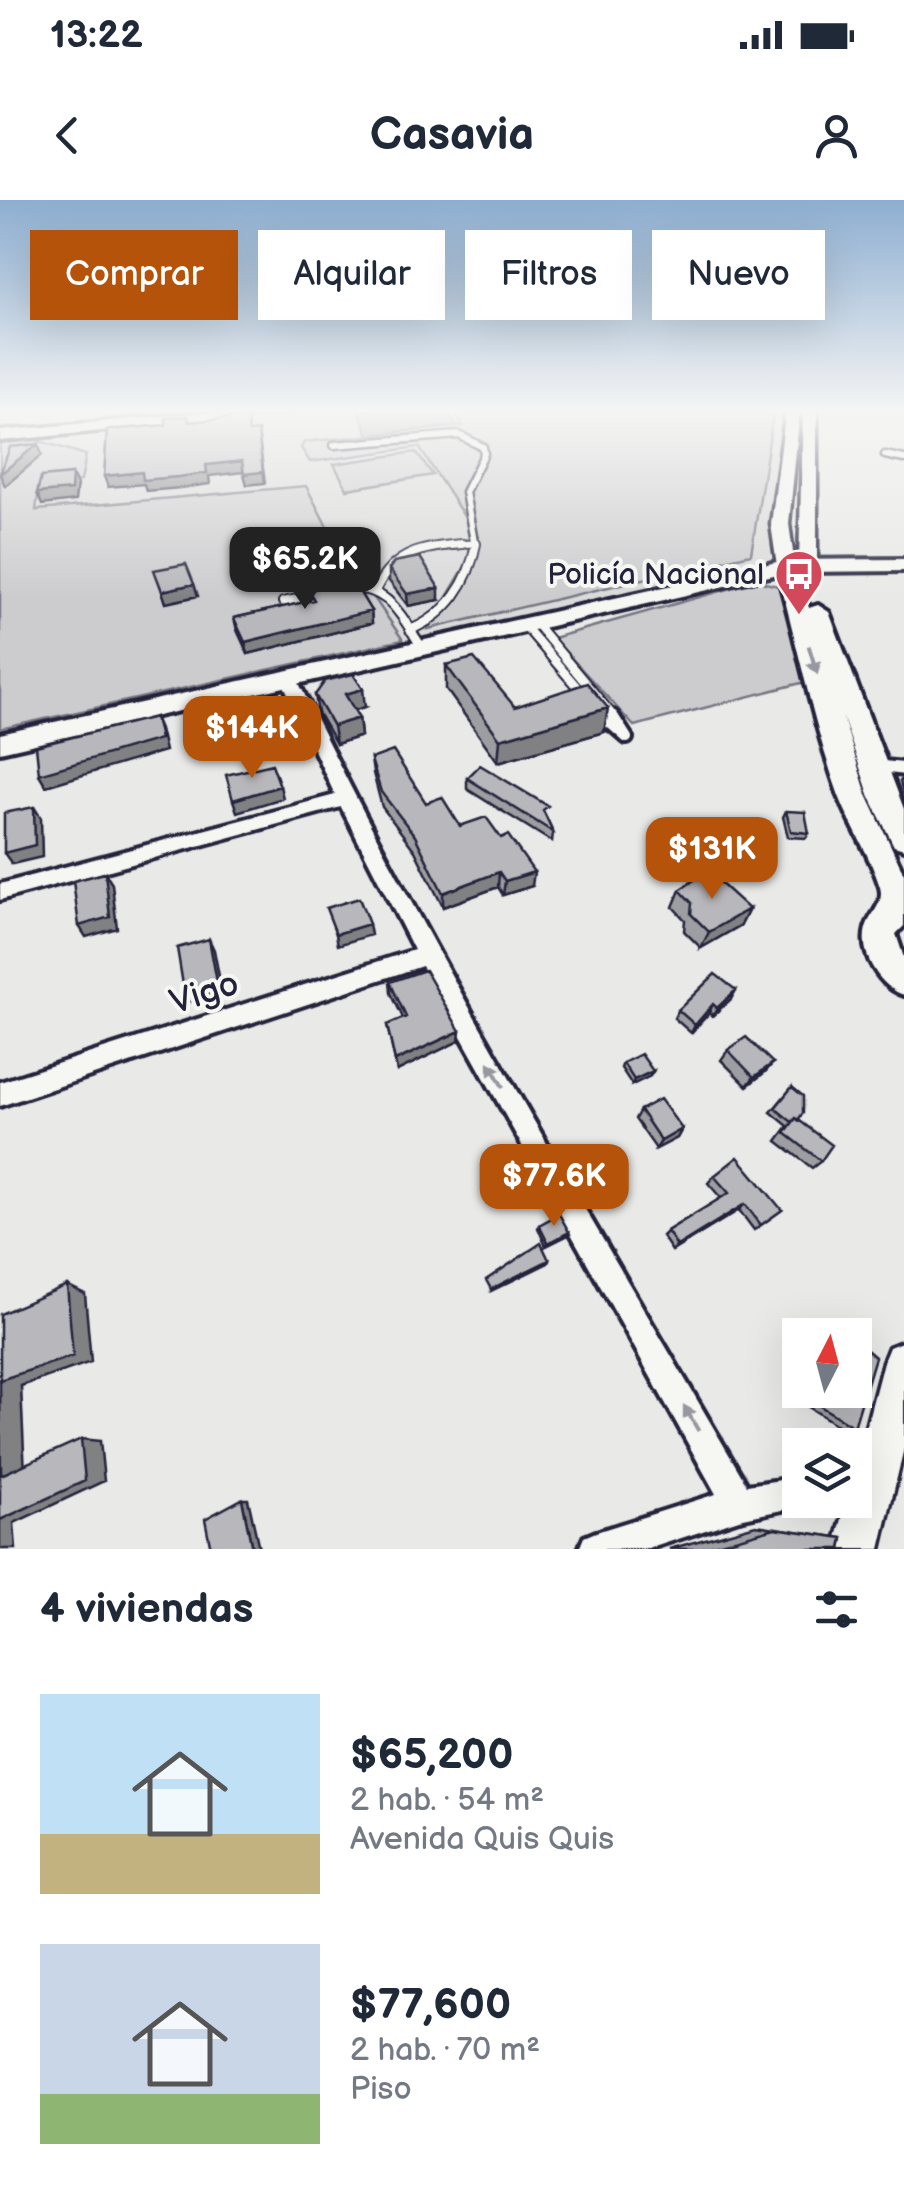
<!DOCTYPE html>
<html lang="es">
<head>
<meta charset="utf-8">
<style>
  :root { --surface:#fff; --page:#f6f6f7; --text:#1f2937; --muted:#747a83; --accent:#b45309 }
  body { margin:0; font-family:"Balsamiq Sans",sans-serif; background:var(--page); color:var(--text); height:100vh; display:flex; flex-direction:column; font-size:38px; white-space:nowrap }
  * { box-sizing:border-box; margin:0 }
  p { font-size:32px; color:var(--muted) }
  .icon { flex:none; width:55px; height:55px; fill:none; stroke:currentColor; stroke-width:2; stroke-linecap:round; stroke-linejoin:round }
  .map { position:relative; height:1349px; overflow:hidden }
  .side { display:flex; flex-direction:column; background:var(--surface); flex:1 }
  .side>* { flex:none }
  .guide { position:absolute; left:30px; top:30px; width:845px; height:90px; display:flex; gap:20px }
  .needle { width:65px; rotate:6deg }
  .controls { position:absolute; left:782px; top:1118px; display:grid; gap:20px }
  .controls a { display:grid; place-items:center; width:90px; height:90px; border-radius:0px; background:var(--surface); box-shadow:0 10px 40px #0002; font-size:50px }
  .price { position:absolute; translate:-50% -85px; padding:0 22px; border-radius:20px; background:var(--accent); color:#fff; font-size:32px; line-height:65px; filter:drop-shadow(0 2px 5px #0008) }
  .price::after { content:''; position:absolute; left:50%; top:60px; width:30px; height:22px; margin-left:-15px; background:inherit; clip-path:polygon(0 0,100% 0,50% 100%) }
  .price.on { background:#222; color:#fff }
  ul { padding:0; list-style:none }
  li { display:flex; align-items:center; gap:30px; height:250px; padding:0 40px }
  li span { display:grid; place-items:center; flex:none; width:280px; height:200px; border-radius:0px; color:#555 }
  li>.icon { margin-inline-start:auto }
  span .icon { width:120px; height:120px; fill:#fffc; stroke-width:1 }
  li b { font-size:42px }
  h2 { display:flex; justify-content:space-between; align-items:center; height:120px; padding:0 40px; font-size:42px }
  .chip { padding:0 35px; border-radius:0px; background:var(--surface); box-shadow:0 10px 40px #0002; font-size:35px; line-height:90px }
  .chip.on { background:var(--accent); color:#fff }
  .status { display:flex; justify-content:space-between; align-items:center; height:70px; padding:0 50px; background:var(--surface); direction:ltr }
  .status svg { height:28px; fill:currentColor }
  header { display:flex; justify-content:space-between; align-items:center; height:130px; padding:0 40px; background:var(--surface); font-size:45px; font-weight:600 }
  .map>svg:first-child { display:block }
</style>
</head>
<body>
<div class="status"><b>13:22</b><svg viewBox="0 0 49 12"><path d="M0 12V9h3v3zM5 12V6h3v6zM10 12V3h3v9zM15 12V0h3v12zM26 1h20v11H26zM47 4h2v5h-2z"/></svg></div>
<header><svg class="icon" aria-label="back" viewBox="0 0 24 24"><path d="M15 5l-7 7 7 7"/></svg>Casavia<svg class="icon" aria-label="person" viewBox="0 0 24 24"><circle cx="12" cy="8" r="4"/><path d="M4 21q1-7 8-7t8 7"/></svg></header>
<div class="map">
<svg width="904" height="1349" viewBox="0 0 904 1349">
  <rect width="100%" height="100%" fill="#e9e9e7"/>
  <filter id="ink" filterUnits="userSpaceOnUse"><feTurbulence type="fractalNoise" baseFrequency=".01" numOctaves="2"/><feDisplacementMap in="SourceGraphic" scale="20" xChannelSelector="R" yChannelSelector="G"/><feConvolveMatrix kernelMatrix="1 2 1 2 8 2 1 2 1" color-interpolation-filters="sRGB"/></filter>
  <g filter="url(#ink)">
    <path fill="#dadada" d="M324 209H784L770 323 771 361 332 465 0 536V239Z"/>
    <path fill="#ccccce" stroke="#777784" stroke-width="2.5" d="M452 209H774L751 354 428 429 480 341 419 247 310 262 301 248 304 242 463 226Z
      M27 237 86 255 81 281 39 288 36 310 306 286 333 338 403 440 0 529V240Z
      M416 252 433 275 347 289 334 264Z
      M757 381 778 386 805 482 634 526 553 438Z"/>
    <path fill="#a5a5ac" stroke="#71717f" stroke-width="2.5" d="M446 209 456 226 369 235 358 210Z"/>
    <g fill="none" stroke-linecap="round" stroke-linejoin="round">
      <g stroke="#22223b" stroke-width="11">
        <path id="lane-far2" d="M334 245 459 235 483 247 484 254 465 292 475 347
          M885 255 904 259
          M437 347 476 343"/>
      </g>
      <g stroke="#22223b" stroke-width="12">
        <path id="lane-far1" d="M347 388C391 386 401 417 423 449
          M376 389C394 352 424 347 462 344
          M283 402 321 394
          M536 424 615 518
          M525 426 583 494
          M410 430C447 415 469 383 476 344
          M597 511 605 518"/>
      </g>
      <g stroke="#22223b" stroke-width="18">
        <path id="lane" d="M602 516 627 538
          M613 516 627 538"/>
      </g>
      <g stroke="#22223b" stroke-width="8">
        <path id="street" d="M289 474 297 479C431 757 592 1019 747 1285L800 1277V1300H813L811 1304 739 1319 648 1349H579L584 1337 596 1332 716 1294 422 766 0 906V882L414 750 341 607 0 700V684L335 595 281 479Z
          M873 560 904 563V575L867 570 864 566 867 562Z"/>
      </g>
      <g stroke="#22223b" stroke-width="7">
        <path id="secondary" d="M238 209H293L286 213 0 241V231Z
          M786 209H800L789 324 795 366 786 372 777 366 771 324Z
          M803 209H817V363L808 369 799 363Z
          M904 1141V1248L880 1349H834L847 1300H855V1269L883 1162 889 1147Z"/>
      </g>
      <g stroke="#22223b" stroke-width="8">
        <path id="primary" d="M904 359V371L798 372 809 408 818 405 829 412 904 609V649L894 646 870 597 842 515 867 595 904 674V726L896 734 904 758V795C880 787 859 754 866 728 870 713 885 704 880 687 870 655 851 627 839 596 813 524 798 447 778 374L0 552V534L786 360Z"/>
      </g>
      <use href="#lane-far2" stroke="#f6f6f2" stroke-width="6"/>
      <use href="#lane-far1" stroke="#f6f6f2" stroke-width="8"/>
      <use href="#lane" stroke="#f6f6f2" stroke-width="10"/>
      <use href="#street" fill="#f6f6f2" fill-rule="evenodd"/>
      <use href="#secondary" fill="#f6f6f2" fill-rule="evenodd"/>
      <use href="#primary" fill="#f6f6f2" fill-rule="evenodd"/>
    </g>
    <path fill="#9e9ea2" stroke="#22223b" stroke-width="2.5" d="M286 341 328 364 331 381 304 388 289 359Z
      M389 369 439 400 408 406 389 381Z
      M308 390 371 411 372 423 248 454 237 430 234 418 310 401Z
      M446 465 515 507 604 532 498 562 446 489Z
      M315 495 365 507 355 510 359 518 361 536 336 544 318 513Z
      M371 559 426 603 460 626 532 686 503 695 498 687 443 707 415 651 382 607 373 573Z
      M904 575V595L900 582Z
      M467 578 546 617 553 632 552 642 467 589Z
      M786 611 809 633 806 638 788 637 783 617Z
      M680 690 749 709 741 725 701 748 684 731 685 720 673 707Z
      M390 782 459 841 397 871 387 825 403 818 391 793Z
      M736 790 731 799 712 816 709 813 691 833 674 818 678 810Z
      M728 850 773 863 765 872 747 886 721 860Z
      M623 863 653 871 650 876 632 885 621 868Z
      M792 887 798 920 821 961 812 968 777 941 788 926 771 912Z
      M640 910 682 929 677 938 656 949 635 919Z
      M714 976 782 1010 754 1030 739 1010 672 1051 662 1036 667 1031 721 998 708 983Z
      M539 1025 568 1035 546 1046 538 1028Z
      M839 1125 850 1135H826L828 1129Z
      M807 1190H855L854 1227 842 1228 802 1203Z
      M756 1325 843 1338 841 1349H669Z"/>
    <path fill="#818184" stroke="#22223b" stroke-width="2.5" d="M258 231 265 283 247 285 244 274Z
      M38 244 42 255 5 286 0 274Z
      M242 261 244 272 209 276 210 284 181 288 146 291 144 284 108 287 104 276Z
      M72 274 77 285 75 301 42 305 37 293Z
      M328 364 331 381 304 388 301 371Z
      M194 384 198 396 166 403 162 391Z
      M439 388V400L408 406 407 394Z
      M371 411 372 423 248 454 245 442Z
      M363 489 365 507 348 512 345 494Z
      M608 508 604 532 498 562 500 539Z
      M155 517 160 529 165 551 46 586 39 574Z
      M359 518 361 536 336 544 333 526Z
      M278 528 281 540 258 549 255 537Z
      M280 586 283 598 237 612 233 600Z
      M34 607 41 618 42 657 12 664 4 653Z
      M499 672 498 687 443 707V693Z
      M534 672 532 686 503 695 505 681Z
      M105 673 112 684 117 728 86 737 79 726Z
      M749 709 741 725 701 748 709 732Z
      M369 724 371 735 338 745 336 734Z
      M209 739 214 750 222 792 189 802 184 791Z
      M736 790 731 799 712 816 717 808Z
      M713 804 709 813 691 833 695 825Z
      M460 831 459 841 397 871 395 861Z
      M773 863 765 872 747 886 754 877Z
      M653 871 650 876 632 885 634 880Z
      M682 929 677 938 656 949 661 941Z
      M745 1004 739 1010 672 1051 677 1046Z
      M569 1032 568 1035 546 1046 548 1043Z
      M549 1060 548 1063 491 1091V1089Z
      M67 1085 85 1094 91 1162 21 1186 25 1275H1L0 1180Z
      M81 1239 100 1241 104 1281 14 1323 16 1349H0V1320Z
      M242 1299H248L259 1348 257 1349H252Z"/>
    <path fill="#b8b8bc" stroke="#22223b" stroke-width="2.5" d="M188 216 189 222 247 216 249 232 258 231 263 272 244 274 242 261 206 265 207 273 178 277 143 280 142 272 104 276 107 230 166 225V218Z
      M38 244 0 274 10 247Z
      M72 274 71 290 37 293 41 277Z
      M313 336 328 364 301 371 286 341Z
      M420 357 439 388 407 394 389 369 394 362Z
      M186 364 194 384 162 391 154 370Z
      M353 381 371 411 245 442 234 418 314 400 308 390Z
      M474 458 515 507 587 483 608 508 500 539 446 465Z
      M353 474 363 489 345 494 359 518 333 526 315 495 325 481Z
      M273 512 278 528 255 537 249 517Z
      M155 517 160 539 39 574 36 546Z
      M393 551 426 603 442 597 460 626 486 617 501 638 508 635 534 672 505 681 499 672 443 693 415 636 381 592 371 559Z
      M272 564 280 586 233 600 226 575Z
      M480 565 548 606 543 610 553 632 467 578Z
      M34 607 35 645 4 653V613Z
      M786 611 805 612 809 633 791 631Z
      M707 671 749 709 709 732 691 714 692 703 680 690Z
      M105 673 110 717 79 726 73 681Z
      M359 698 369 724 336 734 326 708Z
      M209 739 217 782 184 791 177 748Z
      M425 770 460 831 395 861 387 825 406 817 390 782Z
      M715 774 736 790 717 808 713 804 695 825 678 810Z
      M746 837 773 863 754 877 728 850Z
      M641 854 653 871 634 880 623 863Z
      M792 887 803 896V913L798 920 796 918 792 922 775 908Z
      M660 899 682 929 661 941 640 910Z
      M796 918 832 945 821 961 785 933Z
      M738 957 782 1010 761 1025 745 1004 677 1046 667 1031 729 993 714 976Z
      M559 1014 569 1032 548 1043 539 1025Z
      M541 1043 549 1060 491 1089 486 1080Z
      M67 1085 73 1156 0 1180V1114Z
      M839 1125 850 1135H835Z
      M855 1140 875 1157 854 1227 812 1201 816 1190H855Z
      M0 1228 1 1275 81 1239 85 1281 0 1320Z
      M242 1299 252 1349H211L205 1319Z
      M775 1328 843 1338 841 1349H699Z"/>
    <defs><path id="oneway-solid" d="M-6-.8H1V-3.2L6.5 0L1 3.2V.8H-6Z" transform="scale(2.5)"/></defs>
    <g fill="#9797a0">
      <use href="#oneway-solid" transform="translate(813 460) rotate(73)"/>
      <use href="#oneway-solid" transform="translate(496 875) rotate(-120)"/>
      <use href="#oneway-solid" transform="translate(691 1218) rotate(-120)"/>
    </g>
  </g>
  <linearGradient id="sky" x2="0" y2="1"><stop stop-color="#8daed0"/><stop offset="0.53" stop-color="#f5f5f4"/><stop offset="1" stop-color="#f5f5f4" stop-opacity="0"/></linearGradient>
  <rect width="904" height="398" fill="url(#sky)"/>
  <defs>
    <g id="bus-pin" transform="scale(2.5)"><path d="M0 17L-7.5 6A9.5 9.5 0 1 1 7.5 6Z" fill="#d1495b" stroke="#f6f6f2"/><path d="M-5-6H5V4H4V6H2V4H-2V6H-4V4H-5ZM-3.5-4V0h7V-4ZM-3.5 1.2v1.5H-2V1.2ZM2 1.2v1.5H3.5V1.2Z" fill="#fff"/></g>
  </defs>
  <g fill-rule="evenodd">
    <use href="#bus-pin" x="799" y="374"/>
  </g>
  <g text-anchor="middle" stroke-width="8" stroke-linejoin="round" paint-order="stroke">
    <g font-size="30" fill="#22223b" stroke="#f6f6f2" text-anchor="end">
      <text x="764" y="384">Policía Nacional</text>
    </g>
    <g font-size="35" fill="#22223b" stroke="#f6f6f2">
      <text transform="translate(204 792) rotate(-18)" y="12">Vigo</text>
    </g>
  </g>
</svg>
<div class="controls">
<a><svg class="needle" viewBox="-14 -14 28 28"><path d="M0-13l5 13h-10z" fill="#e53935"/><path d="M0 13l5-13h-10z" fill="#747a83"/></svg></a>
<a><svg class="icon" aria-label="layers" viewBox="0 0 24 24"><path d="M12 4l9 5-9 5-9-5zM3 14l9 5 9-5"/></svg></a>
</div>
<b class="price on" style="left:305px;top:412px">$65.2K</b>
<b class="price" style="left:252px;top:581px">$144K</b>
<b class="price" style="left:712px;top:702px">$131K</b>
<b class="price" style="left:554px;top:1029px">$77.6K</b>
<div class="guide">
<a class="chip on">Comprar</a>
<a class="chip">Alquilar</a>
<a class="chip">Filtros</a>
<a class="chip">Nuevo</a>
</div>
</div>
<section class="side">
<h2>4 viviendas<svg class="icon" aria-label="filters" viewBox="0 0 24 24"><path d="M4 7h16M4 17h16"/><circle cx="9" cy="7" r="2"/><circle cx="15" cy="17" r="2"/></svg></h2>
<ul>
<li><span style="background:linear-gradient(#bfe0f5 70%,#c2b280 0)"><svg class="icon" aria-label="home" viewBox="0 0 24 24"><path d="M3 11l9-7 9 7M6 9v11h12V9"/></svg></span><div><b>$65,200</b><p>2 hab. · 54 m²</p><p>Avenida Quis Quis</p></div></li>
<li><span style="background:linear-gradient(#c9d6e8 75%,#8fb573 0)"><svg class="icon" aria-label="home" viewBox="0 0 24 24"><path d="M3 11l9-7 9 7M6 9v11h12V9"/></svg></span><div><b>$77,600</b><p>2 hab. · 70 m²</p><p>Piso</p></div></li>
</ul>
</section>
</body>
</html>
